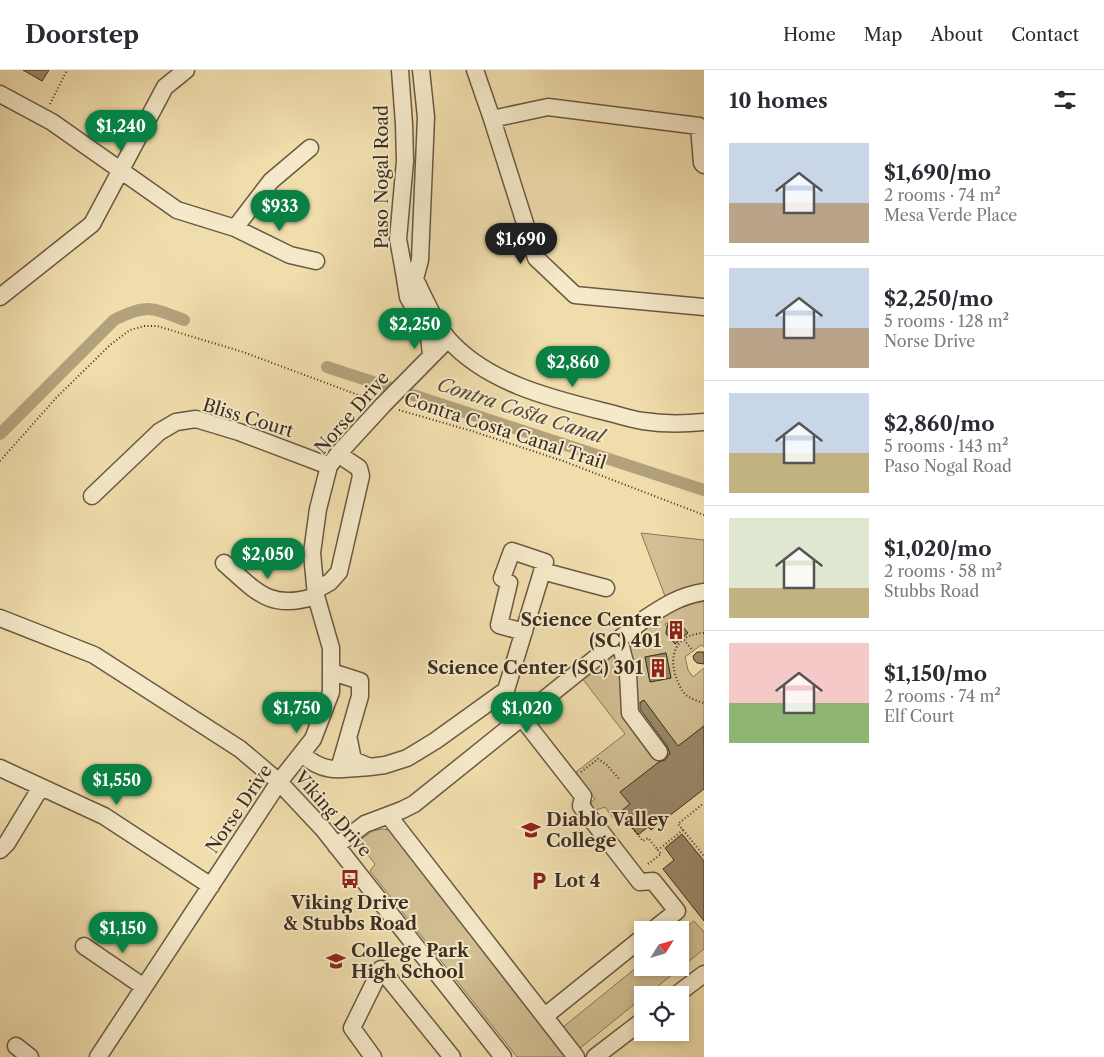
<!DOCTYPE html>
<html lang="en">
<head>
<meta charset="utf-8">
<style>
  :root { --surface:#fff; --page:#f2f2f3; --text:#2b2b33; --muted:#7c7c81; --line:#e1e1e2; --accent:#0b8043 }
  body { margin:0; font-family:"Libre Caslon Text",serif; background:var(--page); color:var(--text); height:100vh; display:flex; flex-direction:column; font-size:19px; white-space:nowrap }
  * { box-sizing:border-box; margin:0 }
  p { font-size:16px; color:var(--muted) }
  .icon { flex:none; width:28px; height:28px; fill:none; stroke:currentColor; stroke-width:2; stroke-linecap:round; stroke-linejoin:round }
  .map { position:relative; flex:1; overflow:hidden }
  .drawer { display:flex; flex-direction:column; background:var(--surface); width:400px }
  .drawer>* { flex:none }
  .needle { width:32px; rotate:53deg }
  .fabs { position:absolute; left:634px; top:851px; display:grid; gap:10px }
  .fabs a { display:grid; place-items:center; width:55px; height:55px; border-radius:0px; background:var(--surface); box-shadow:0 2px 8px #0003; font-size:25px }
  .price { position:absolute; translate:-50% -42px; padding:0 11px; border-radius:18px; background:var(--accent); color:#fff; font-size:16px; line-height:32px; filter:drop-shadow(0 1px 2px #0008) }
  .price::after { content:''; position:absolute; left:50%; top:30px; width:15px; height:11px; margin-left:-8px; background:inherit; clip-path:polygon(0 0,100% 0,50% 100%) }
  .price.active { background:#222; color:#fff }
  ul { padding:0; list-style:none }
  li { display:flex; align-items:center; gap:15px; height:125px; padding:0 25px }
  li+li { border-top:1px solid var(--line) }
  li span { display:grid; place-items:center; flex:none; width:140px; height:100px; border-radius:0px; color:#555 }
  li>.icon { margin-inline-start:auto }
  span .icon { width:60px; height:60px; fill:#fffc; stroke-width:1 }
  li b { font-size:21px }
  h2 { display:flex; justify-content:space-between; align-items:center; height:60px; padding:0 25px; font-size:21px }
  header { display:flex; align-items:center; gap:30px; box-sizing:border-box; height:70px; padding:0 25px; background:var(--surface); border-bottom:1px solid var(--line) }
  header strong { font-size:24px }
  nav { display:flex; gap:28px; margin-inline-start:auto; font-size:18px }
  main { display:flex; flex:1; min-height:0 }
  .map>svg:first-child { display:block }
</style>
</head>
<body>
<header>
<strong>Doorstep</strong>
<nav><a>Home</a><a>Map</a><a>About</a><a>Contact</a></nav>
</header>
<main>
<div class="map">
<svg width="704" height="987" viewBox="0 0 704 987">
  <rect width="100%" height="100%" fill="#f0ddac"/>
  <filter id="stains"><feTurbulence type="fractalNoise" baseFrequency=".004" numOctaves="4"/><feColorMatrix values="0 0 0 0 .2 0 0 0 0 .09 0 0 0 0 .02 0 0 0 .5 -.17"/></filter>
  <radialGradient id="worn" r=".72"><stop offset=".6" stop-color="#630" stop-opacity="0"/><stop offset="1" stop-color="#630" stop-opacity=".3"/></radialGradient>
  <path fill="#d2bf94" stroke="#88765a" fill-rule="evenodd" d="M641 463 704 470V577L701 575 685 587 688 600 693 607 704 598V656L621 722 630 734 613 748 605 737 593 741 591 732 595 729 576 702 625 664 578 603 668 534ZM671 550 674 553 680 554 688 563 675 574 666 564 667 557 665 554ZM666 583 671 608 650 612 645 587ZM643 630 669 665 661 671 635 636Z
    M382 759 390 760 557 962 642 893V898H680V862L694 851 704 862V879L647 925H642V928L574 983 576 987H517L370 801 375 794 358 772 372 761Z"/>
  <g fill="none" stroke-linecap="round" stroke-linejoin="round">
    <path stroke="#b3a17c" stroke-width="12" d="M327 297 704 420
      M0 364 114 250C146 234 151 237 184 250"/>
  </g>
  <path fill="#9a8969" stroke="#3d2d20" d="M23 0H49L42 11Z
    M668 553 680 554 688 563 675 574 666 563Z
    M697 582H704V594L697 593 694 590 693 586Z
    M666 583 671 608 650 612 645 587Z
    M644 630 678 676 704 656V719L651 760 648 757 638 765 620 742 630 734 620 722 659 692 665 690 670 683 667 676 640 639V633Z
    M682 764 704 791V851L663 799 674 790 665 778Z"/>
  <g fill="none" stroke-linecap="round" stroke-linejoin="round">
    <g stroke="#6a5943" stroke-width="19">
      <path id="minor" d="M400 0 404 54 405 91 398 169 403 196 415 209 420 190 426 47 421 0
        M475 0 492 49 536 188 575 225 704 237
        M0 24 52 52 177 140 235 158 290 185 316 191
        M492 49 548 37 699 56 702 93 704 95
        M235 158 271 111 310 78
        M403 196 408 227 429 266 431 285
        M415 209C425 229 434 252 448 269 486 312 549 328 602 341 616 344 629 349 643 351 662 354 685 354 704 352
        M0 227 92 154 165 17 186 0
        M92 426 159 362 176 352 196 349 239 362 329 396
        M224 493C257 522 270 541 316 526
        M542 501 606 518
        M316 520 330 512 339 502 361 406 359 398 338 384
        M0 548 94 585 240 679 279 712 324 760 503 987
        M619 569 628 604 630 643 659 682
        M332 602 360 611V626L339 699
        M522 648 583 726 581 736 640 812 653 811 677 841 653 860
        M302 684C325 705 341 699 370 697L353 690 349 670
        M370 697 385 695 407 688 435 671 506 620 545 492 512 481 502 508 509 513 499 555 524 562
        M0 698 104 746 211 816
        M388 745 576 987
        M336 776 365 754 402 740 414 734 643 550C664 536 679 526 704 522
        M0 780 7 773 41 717
        M84 876 144 917
        M676 925 704 904
        M545 946 642 868
        M16 976 30 987
        M98 987 279 712 313 669 331 622V578L316 526 312 483 318 439 329 396 338 384 383 335 448 269
        M373 987 352 958 381 899 452 987
        M595 987 642 951"/>
    </g>
    <path stroke="#3d2d20" stroke-width="2" stroke-dasharray="1 2.5" stroke-linecap="butt" d="M50 34 67 0
      M399 340 472 361 563 391 704 445
      M0 391 56 328 110 275 130 260 144 256H157L243 282 369 329
      M704 563C677 564 668 584 676 607 678 613 681 620 686 625 691 629 698 631 704 633
      M684 570 693 581
      M581 702 598 689 606 694 620 710
      M613 748 620 743 643 771 648 768 658 780
      M683 760 704 786
      M648 794 661 784 658 780 683 760 678 754 704 733"/>
    <use href="#minor" stroke="#f5e9c9" stroke-width="16"/>
  </g>
  <defs>
    <g id="building-bare" transform="scale(1.5)"><path d="M-4-6H4V6H1V3H-1V6H-4ZM-2.5-4.3h1.7v1.8h-1.7ZM.8-4.3h1.7v1.8H.8ZM-2.5-1h1.7V.8h-1.7ZM.8-1h1.7V.8H.8Z" fill="#8f2418" stroke="#f5e9c9" stroke-width="2.5" paint-order="stroke"/></g>
    <g id="university-bare" transform="scale(1.5)"><path d="M0-5L7-2L0 1L-7-2ZM-4 1L0 2.5L4 1V4Q0 6-4 4Z" fill="#8f2418" stroke="#f5e9c9" stroke-width="2.5" paint-order="stroke"/></g>
    <g id="bus-bare" transform="scale(1.5)"><path d="M-5-6H5V4H4V6H2V4H-2V6H-4V4H-5ZM-3.5-4V0h7V-4ZM-3.5 1.2v1.5H-2V1.2ZM2 1.2v1.5H3.5V1.2Z" fill="#8f2418" stroke="#f5e9c9" stroke-width="2.5" paint-order="stroke"/></g>
    <g id="parking-bare" transform="scale(1.5)"><path d="M-3.5-5.5H1a3.5 3.5 0 0 1 0 7H-1V5.5H-3.5ZM-1-3.4V-.6H.8a1.4 1.4 0 0 0 0-2.8Z" fill="#8f2418" stroke="#f5e9c9" stroke-width="2.5" paint-order="stroke"/></g>
    <g id="school-bare" transform="scale(1.5)"><path d="M0-5L7-2L0 1L-7-2ZM-4 1L0 2.5L4 1V4Q0 6-4 4Z" fill="#8f2418" stroke="#f5e9c9" stroke-width="2.5" paint-order="stroke"/></g>
  </defs>
  <g fill-rule="evenodd">
    <use href="#building-bare" x="676" y="560"/>
    <use href="#building-bare" x="658" y="598"/>
    <use href="#university-bare" x="531" y="760"/>
    <use href="#bus-bare" x="350" y="809"/>
    <use href="#parking-bare" x="539" y="811"/>
    <use href="#school-bare" x="336" y="891"/>
  </g>
  <g text-anchor="middle" stroke-width="4" stroke-linejoin="round" paint-order="stroke">
    <g font-size="18" fill="#3d2d20" stroke="#f5e9c9">
      <text transform="translate(382 107) rotate(-90)" y="6">Paso Nogal Road</text>
      <text transform="translate(352 343) rotate(-49)" y="6">Norse Drive</text>
      <text transform="translate(248 348) rotate(17)" y="6">Bliss Court</text>
      <text transform="translate(505 361) rotate(18)" y="6">Contra Costa Canal Trail</text>
      <text transform="translate(239 739) rotate(-56)" y="6">Norse Drive</text>
      <text transform="translate(333 744) rotate(49)" y="6">Viking Drive</text>
    </g>
    <g font-size="18" font-weight="bold" fill="#3d2d20" stroke="#f5e9c9" text-anchor="start">
      <text x="661" y="556" text-anchor="end">Science Center<tspan x="661" dy="21">(SC) 401</tspan></text>
      <text x="643" y="604" text-anchor="end">Science Center (SC) 301</text>
      <text x="546" y="756">Diablo Valley<tspan x="546" dy="21">College</tspan></text>
      <text x="554" y="817">Lot 4</text>
      <text x="350" y="839" text-anchor="middle">Viking Drive<tspan x="350" dy="21">&amp; Stubbs Road</tspan></text>
      <text x="351" y="887">College Park<tspan x="351" dy="21">High School</tspan></text>
    </g>
    <g font-size="19" font-style="italic" fill="#5a4a37" stroke="#f5e9c9">
      <text transform="translate(521 340) rotate(18)" y="7">Contra Costa Canal</text>
    </g>
  </g>
  <rect width="100%" height="100%" filter="url(#stains)"/>
  <rect width="100%" height="100%" fill="url(#worn)"/>
</svg>
<div class="fabs">
<a><svg class="needle" viewBox="-14 -14 28 28"><path d="M0-13l5 13h-10z" fill="#e53935"/><path d="M0 13l5-13h-10z" fill="#7c7c81"/></svg></a>
<a><svg class="icon" aria-label="locate" viewBox="0 0 24 24"><circle cx="12" cy="12" r="6"/><path d="M12 2v4M12 18v4M2 12h4M18 12h4"/></svg></a>
</div>
<b class="price" style="left:121px;top:82px">$1,240</b>
<b class="price" style="left:280px;top:162px">$933</b>
<b class="price active" style="left:521px;top:195px">$1,690</b>
<b class="price" style="left:415px;top:280px">$2,250</b>
<b class="price" style="left:573px;top:318px">$2,860</b>
<b class="price" style="left:268px;top:510px">$2,050</b>
<b class="price" style="left:297px;top:664px">$1,750</b>
<b class="price" style="left:527px;top:664px">$1,020</b>
<b class="price" style="left:117px;top:736px">$1,550</b>
<b class="price" style="left:123px;top:884px">$1,150</b>
</div>
<section class="drawer">
<h2>10 homes<svg class="icon" aria-label="filters" viewBox="0 0 24 24"><path d="M4 7h16M4 17h16"/><circle cx="9" cy="7" r="2"/><circle cx="15" cy="17" r="2"/></svg></h2>
<ul>
<li><span style="background:linear-gradient(#c9d6e8 60%,#b9a48a 0)"><svg class="icon" aria-label="home" viewBox="0 0 24 24"><path d="M3 11l9-7 9 7M6 9v11h12V9"/></svg></span><div><b>$1,690/mo</b><p>2 rooms · 74 m²</p><p>Mesa Verde Place</p></div></li>
<li><span style="background:linear-gradient(#c9d6e8 60%,#b9a48a 0)"><svg class="icon" aria-label="home" viewBox="0 0 24 24"><path d="M3 11l9-7 9 7M6 9v11h12V9"/></svg></span><div><b>$2,250/mo</b><p>5 rooms · 128 m²</p><p>Norse Drive</p></div></li>
<li><span style="background:linear-gradient(#c9d6e8 60%,#c2b280 0)"><svg class="icon" aria-label="home" viewBox="0 0 24 24"><path d="M3 11l9-7 9 7M6 9v11h12V9"/></svg></span><div><b>$2,860/mo</b><p>5 rooms · 143 m²</p><p>Paso Nogal Road</p></div></li>
<li><span style="background:linear-gradient(#dfe7d0 70%,#c2b280 0)"><svg class="icon" aria-label="home" viewBox="0 0 24 24"><path d="M3 11l9-7 9 7M6 9v11h12V9"/></svg></span><div><b>$1,020/mo</b><p>2 rooms · 58 m²</p><p>Stubbs Road</p></div></li>
<li><span style="background:linear-gradient(#f6c9c9 60%,#8fb573 0)"><svg class="icon" aria-label="home" viewBox="0 0 24 24"><path d="M3 11l9-7 9 7M6 9v11h12V9"/></svg></span><div><b>$1,150/mo</b><p>2 rooms · 74 m²</p><p>Elf Court</p></div></li>
</ul>
</section>
</main>
</body>
</html>
